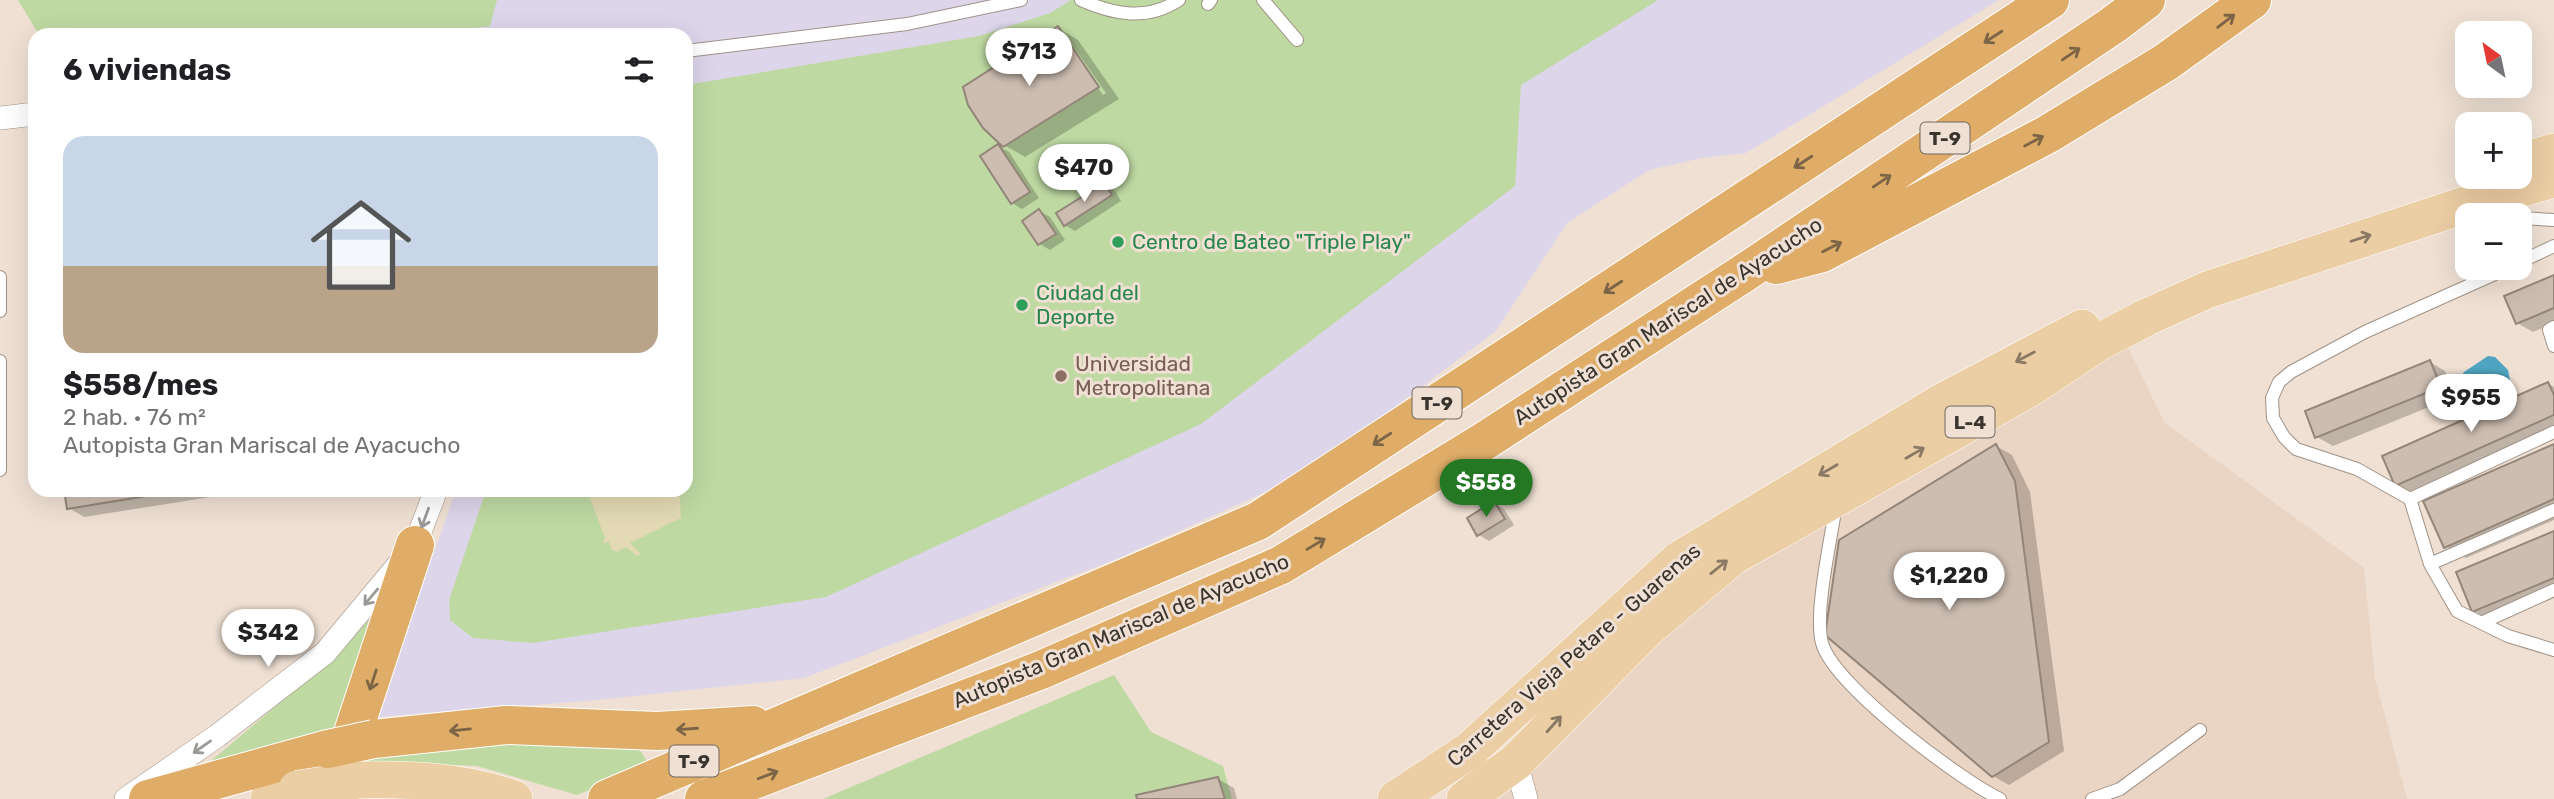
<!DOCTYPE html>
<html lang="es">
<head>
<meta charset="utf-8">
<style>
  :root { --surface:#fff; --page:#f6f6f6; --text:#202124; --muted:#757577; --accent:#247823 }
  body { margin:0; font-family:Rubik,sans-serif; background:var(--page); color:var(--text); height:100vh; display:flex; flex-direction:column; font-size:26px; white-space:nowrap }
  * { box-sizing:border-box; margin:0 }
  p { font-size:23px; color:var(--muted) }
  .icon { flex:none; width:38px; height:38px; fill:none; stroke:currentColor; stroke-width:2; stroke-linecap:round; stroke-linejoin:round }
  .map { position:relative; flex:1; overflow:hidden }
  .details { position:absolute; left:28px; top:28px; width:665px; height:469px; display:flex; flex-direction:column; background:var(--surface); border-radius:21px; box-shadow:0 7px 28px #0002 }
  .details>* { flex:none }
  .needle { width:46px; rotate:327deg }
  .tools { position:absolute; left:2455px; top:21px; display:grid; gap:14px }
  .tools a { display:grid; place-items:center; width:77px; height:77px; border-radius:14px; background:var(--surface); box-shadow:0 7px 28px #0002; font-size:35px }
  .price { position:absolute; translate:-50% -60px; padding:0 16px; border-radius:24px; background:#fff; color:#222; font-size:23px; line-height:46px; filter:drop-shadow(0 2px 4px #0008) }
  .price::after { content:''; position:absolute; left:50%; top:42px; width:21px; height:16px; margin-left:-10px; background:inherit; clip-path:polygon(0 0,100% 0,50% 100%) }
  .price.on { background:var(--accent); color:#fff }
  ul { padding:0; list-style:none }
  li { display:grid; align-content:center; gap:14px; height:371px; padding:0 35px }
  li span { display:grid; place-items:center; height:217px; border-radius:21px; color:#555 }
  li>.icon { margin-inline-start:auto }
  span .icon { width:126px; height:126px; fill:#fffc; stroke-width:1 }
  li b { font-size:30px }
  h2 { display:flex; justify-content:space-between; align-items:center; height:84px; padding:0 35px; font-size:30px }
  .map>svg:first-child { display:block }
</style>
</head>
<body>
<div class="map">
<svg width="2554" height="799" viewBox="0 0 2554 799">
  <rect width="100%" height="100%" fill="#efe0d3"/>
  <path fill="#ead4c3" d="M2128 347 2164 422 2364 568 2375 678 2407 799H1493L1642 652 1730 578 1856 499Z"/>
  <path fill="#ddd5ea" d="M389 0H1999L1746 153 1702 158 1649 170 1567 223 1496 331 1376 421 1270 490 1119 558 804 678 587 701 376 717 456 490H686V35H393Z"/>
  <path fill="#bfd9a3" d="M18 0H497L490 26 419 35H39Z
    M1071 0H1658L1521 85 1515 186 1201 424 826 597 533 643 473 638 450 620 449 600 486 490H686V85L979 36 1050 13Z
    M370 619 345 737 186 782 308 679Z
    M1114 675 1151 732 1223 766 1232 799H823Z
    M522 740 636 744 650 766 577 795 477 766 350 761Z"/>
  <path fill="#e3d9b4" d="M587 490H676L680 499 681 518 630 543 641 554 637 556 626 547 617 552 611 549 609 542 602 543 605 538Z"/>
  <path fill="#4fa5c1" d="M2488 356 2495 357 2508 370 2512 391C2483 399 2481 410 2456 386L2464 372Z"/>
  <path fill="#0003" fill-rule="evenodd" d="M1058 28 1078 40 1119 99 1025 157 1004 145ZM1067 43H1071L1106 93 1103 95Z
    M998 146 1009 152 1039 198 1022 209 1012 203Z
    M1104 185 1115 191 1121 201 1075 231 1065 225Z
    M1039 211 1050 217 1065 240 1050 250 1040 244 1024 221Z
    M2554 277V323L2533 332 2517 323Z
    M2430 362 2445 371 2456 396 2333 446 2317 437Z
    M2548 383 2554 387V435L2417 497 2396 485Z
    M1996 446 2012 455 2030 492 2064 751 2009 785 1993 776Z
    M2554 446V520L2466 558 2445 546Z
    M66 490H236V493L84 517 69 508Z
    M1494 503 1504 509 1514 525 1489 541 1479 535Z
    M2554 533V598L2494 623 2474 611Z
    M1218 779 1234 788 1237 799H1139Z"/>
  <path fill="#cdbdb1" stroke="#938579" stroke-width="2" d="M1058 26 1099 87 1003 147 983 128 968 105 963 87Z
    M998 144 1030 192 1011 204 980 156Z
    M1104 183 1112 195 1064 226 1056 213Z
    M1039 209 1056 234 1038 245 1022 221Z
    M2554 275V308L2516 324 2504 296Z
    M2430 360 2441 387 2315 438 2305 411Z
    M2548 382 2554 395V415L2395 486 2382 456Z
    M1996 444 2015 481 2049 742 1992 777 1825 635 1839 540Z
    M2554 444V499L2444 548 2423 501Z
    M64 490H183L67 509Z
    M1494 501 1505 519 1477 536 1467 518Z
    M2554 531V578L2472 612 2456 572Z
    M1218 777 1225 799H1137L1136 795Z"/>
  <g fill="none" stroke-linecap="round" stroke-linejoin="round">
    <g stroke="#a09286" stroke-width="14">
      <path id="service" d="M1081 0C1115 15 1147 21 1179 0
        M1263 0 1297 40
        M1208 4 1211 0
        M686 51 907 24 1021 0
        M2488 209 2510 215
        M2520 218 2554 220
        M2520 262 2554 246
        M2508 268 2365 332 2291 372 2279 382 2272 398 2273 418 2284 437 2296 449 2357 469 2410 499 2554 432
        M0 277V311
        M2554 327 2549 330 2554 346
        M0 361V470
        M2410 499 2430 564 2554 510
        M1836 505C1831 539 1814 613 1822 643 1834 686 1959 779 2000 799
        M2430 564 2457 611 2508 636 2554 650
        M2481 623 2554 590
        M2092 799 2120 789 2200 730"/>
    </g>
    <g stroke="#a09286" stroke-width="24">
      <path id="minor" d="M0 118 35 114
        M1516 762 1526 799
        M126 799 217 736 325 653 415 545 436 490"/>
    </g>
    <g stroke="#fff" stroke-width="38">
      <path id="primary" d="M2520 162 2554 152
        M359 780C412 779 464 781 514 799
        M269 799 297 789
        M1396 799 1470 750 1680 559 1940 403 2082 328
        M1465 799 1516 762 1648 628 1732 557 2030 388 2099 342 2147 317 2207 290 2468 204 2554 179"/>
    </g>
    <g stroke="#fff" stroke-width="40">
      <path id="motorway" d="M1776 265 1822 253 2048 134 2166 62 2252 0
        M374 739 506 725 657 731 753 725
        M342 766 415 545
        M148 799 328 749
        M607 799 1258 521 2050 0
        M704 799 1041 670 1281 565 1483 442 1744 273 2113 25 2146 0"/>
    </g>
    <use href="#service" stroke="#fff" stroke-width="12"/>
    <use href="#minor" stroke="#fff" stroke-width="23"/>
    <use href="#primary" stroke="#eccea4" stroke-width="37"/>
    <use href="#motorway" stroke="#dfad68" stroke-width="38"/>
    <g stroke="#fff" stroke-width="38" stroke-linecap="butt">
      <path id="primary-bridge" d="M297 789 359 780"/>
    </g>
    <g stroke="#fff" stroke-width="40" stroke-linecap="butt">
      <path id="motorway-bridge" d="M328 749 374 739"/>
    </g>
    <use href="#primary-bridge" stroke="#eccea4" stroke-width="37"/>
    <use href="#motorway-bridge" stroke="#dfad68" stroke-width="38"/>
  </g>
  <defs><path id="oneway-shaft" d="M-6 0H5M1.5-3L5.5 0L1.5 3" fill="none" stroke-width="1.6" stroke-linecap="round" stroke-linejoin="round" transform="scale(1.75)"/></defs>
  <g stroke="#7c6446">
    <use href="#oneway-shaft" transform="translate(2226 21) rotate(-37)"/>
    <use href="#oneway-shaft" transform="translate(1993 37) rotate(147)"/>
    <use href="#oneway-shaft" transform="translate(2071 54) rotate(-34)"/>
    <use href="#oneway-shaft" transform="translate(2034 141) rotate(-28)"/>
    <use href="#oneway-shaft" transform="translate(1803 162) rotate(147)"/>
    <use href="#oneway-shaft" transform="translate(1882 181) rotate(-34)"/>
    <use href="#oneway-shaft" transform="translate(1832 247) rotate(-27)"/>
    <use href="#oneway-shaft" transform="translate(1613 287) rotate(147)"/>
    <use href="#oneway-shaft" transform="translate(1382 439) rotate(147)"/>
    <use href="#oneway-shaft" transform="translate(1316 544) rotate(-31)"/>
    <use href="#oneway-shaft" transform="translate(373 680) rotate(108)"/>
    <use href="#oneway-shaft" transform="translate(687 729) rotate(176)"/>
    <use href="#oneway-shaft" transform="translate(460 730) rotate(174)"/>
    <use href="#oneway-shaft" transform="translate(768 775) rotate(-21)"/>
  </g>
  <g stroke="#8a7964">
    <use href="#oneway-shaft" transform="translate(2361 238) rotate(-18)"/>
    <use href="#oneway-shaft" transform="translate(2025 357) rotate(152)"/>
    <use href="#oneway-shaft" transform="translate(1915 453) rotate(-30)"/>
    <use href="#oneway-shaft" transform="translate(1828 470) rotate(150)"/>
    <use href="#oneway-shaft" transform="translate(1719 567) rotate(-39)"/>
    <use href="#oneway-shaft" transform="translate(1554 724) rotate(-48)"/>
  </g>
  <g stroke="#9c9a97">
    <use href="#oneway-shaft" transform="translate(425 518) rotate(110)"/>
    <use href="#oneway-shaft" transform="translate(371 597) rotate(130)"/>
    <use href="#oneway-shaft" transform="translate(202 747) rotate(145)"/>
  </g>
  <g fill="#2e9e5b" stroke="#efe0d3" stroke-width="2.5">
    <circle cx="1118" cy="242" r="7"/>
    <circle cx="1022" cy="305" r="7"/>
  </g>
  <circle fill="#8d6e63" stroke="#efe0d3" stroke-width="2.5" cx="1061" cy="376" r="7"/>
  <g text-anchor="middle" stroke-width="6" stroke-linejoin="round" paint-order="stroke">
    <g fill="#efe0d3" stroke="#706860" stroke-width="2">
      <rect x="1920.5" y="122.5" width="49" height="31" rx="5"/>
      <rect x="1412.5" y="387.5" width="49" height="31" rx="5"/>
      <rect x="1945.5" y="406.5" width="49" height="31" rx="5"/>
      <rect x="669.5" y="745.5" width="49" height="31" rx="5"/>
    </g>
    <g font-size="19" font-weight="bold" fill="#3a342f">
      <text x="1945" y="145">T-9</text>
      <text x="1437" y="410">T-9</text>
      <text x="1970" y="429">L-4</text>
      <text x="694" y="768">T-9</text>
    </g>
    <g font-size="21" fill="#27864d" stroke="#efe0d3" text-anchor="start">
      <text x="1132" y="249">Centro de Bateo "Triple Play"</text>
      <text x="1036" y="300">Ciudad del<tspan x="1036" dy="24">Deporte</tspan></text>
    </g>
    <g font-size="21" fill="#3a342f" stroke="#efe0d3">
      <text transform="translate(1668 321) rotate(-33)" y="7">Autopista Gran Mariscal de Ayacucho</text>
      <text transform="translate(1121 631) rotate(-23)" y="7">Autopista Gran Mariscal de Ayacucho</text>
      <text transform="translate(1574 655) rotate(-41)" y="7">Carretera Vieja Petare - Guarenas</text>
    </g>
    <g font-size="21" fill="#785e54" stroke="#efe0d3" text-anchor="start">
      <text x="1075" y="371">Universidad<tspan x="1075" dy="24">Metropolitana</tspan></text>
    </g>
  </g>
</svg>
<div class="tools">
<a><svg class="needle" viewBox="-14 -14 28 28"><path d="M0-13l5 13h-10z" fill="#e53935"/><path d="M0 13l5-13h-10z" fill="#757577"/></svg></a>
<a>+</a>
<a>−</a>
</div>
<b class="price" style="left:1029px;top:88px">$713</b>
<b class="price" style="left:1084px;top:204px">$470</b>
<b class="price" style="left:2471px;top:434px">$955</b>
<b class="price on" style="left:1486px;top:519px">$558</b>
<b class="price" style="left:1949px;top:612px">$1,220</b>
<b class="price" style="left:268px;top:669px">$342</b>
<section class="details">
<h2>6 viviendas<svg class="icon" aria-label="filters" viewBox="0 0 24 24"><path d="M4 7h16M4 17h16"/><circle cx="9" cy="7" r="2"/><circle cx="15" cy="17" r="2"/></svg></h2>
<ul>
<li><span style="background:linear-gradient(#c9d6e8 60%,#b9a48a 0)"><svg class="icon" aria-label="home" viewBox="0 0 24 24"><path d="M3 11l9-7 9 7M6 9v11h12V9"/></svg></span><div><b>$558/mes</b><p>2 hab. · 76 m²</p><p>Autopista Gran Mariscal de Ayacucho</p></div></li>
</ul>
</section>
</div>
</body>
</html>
